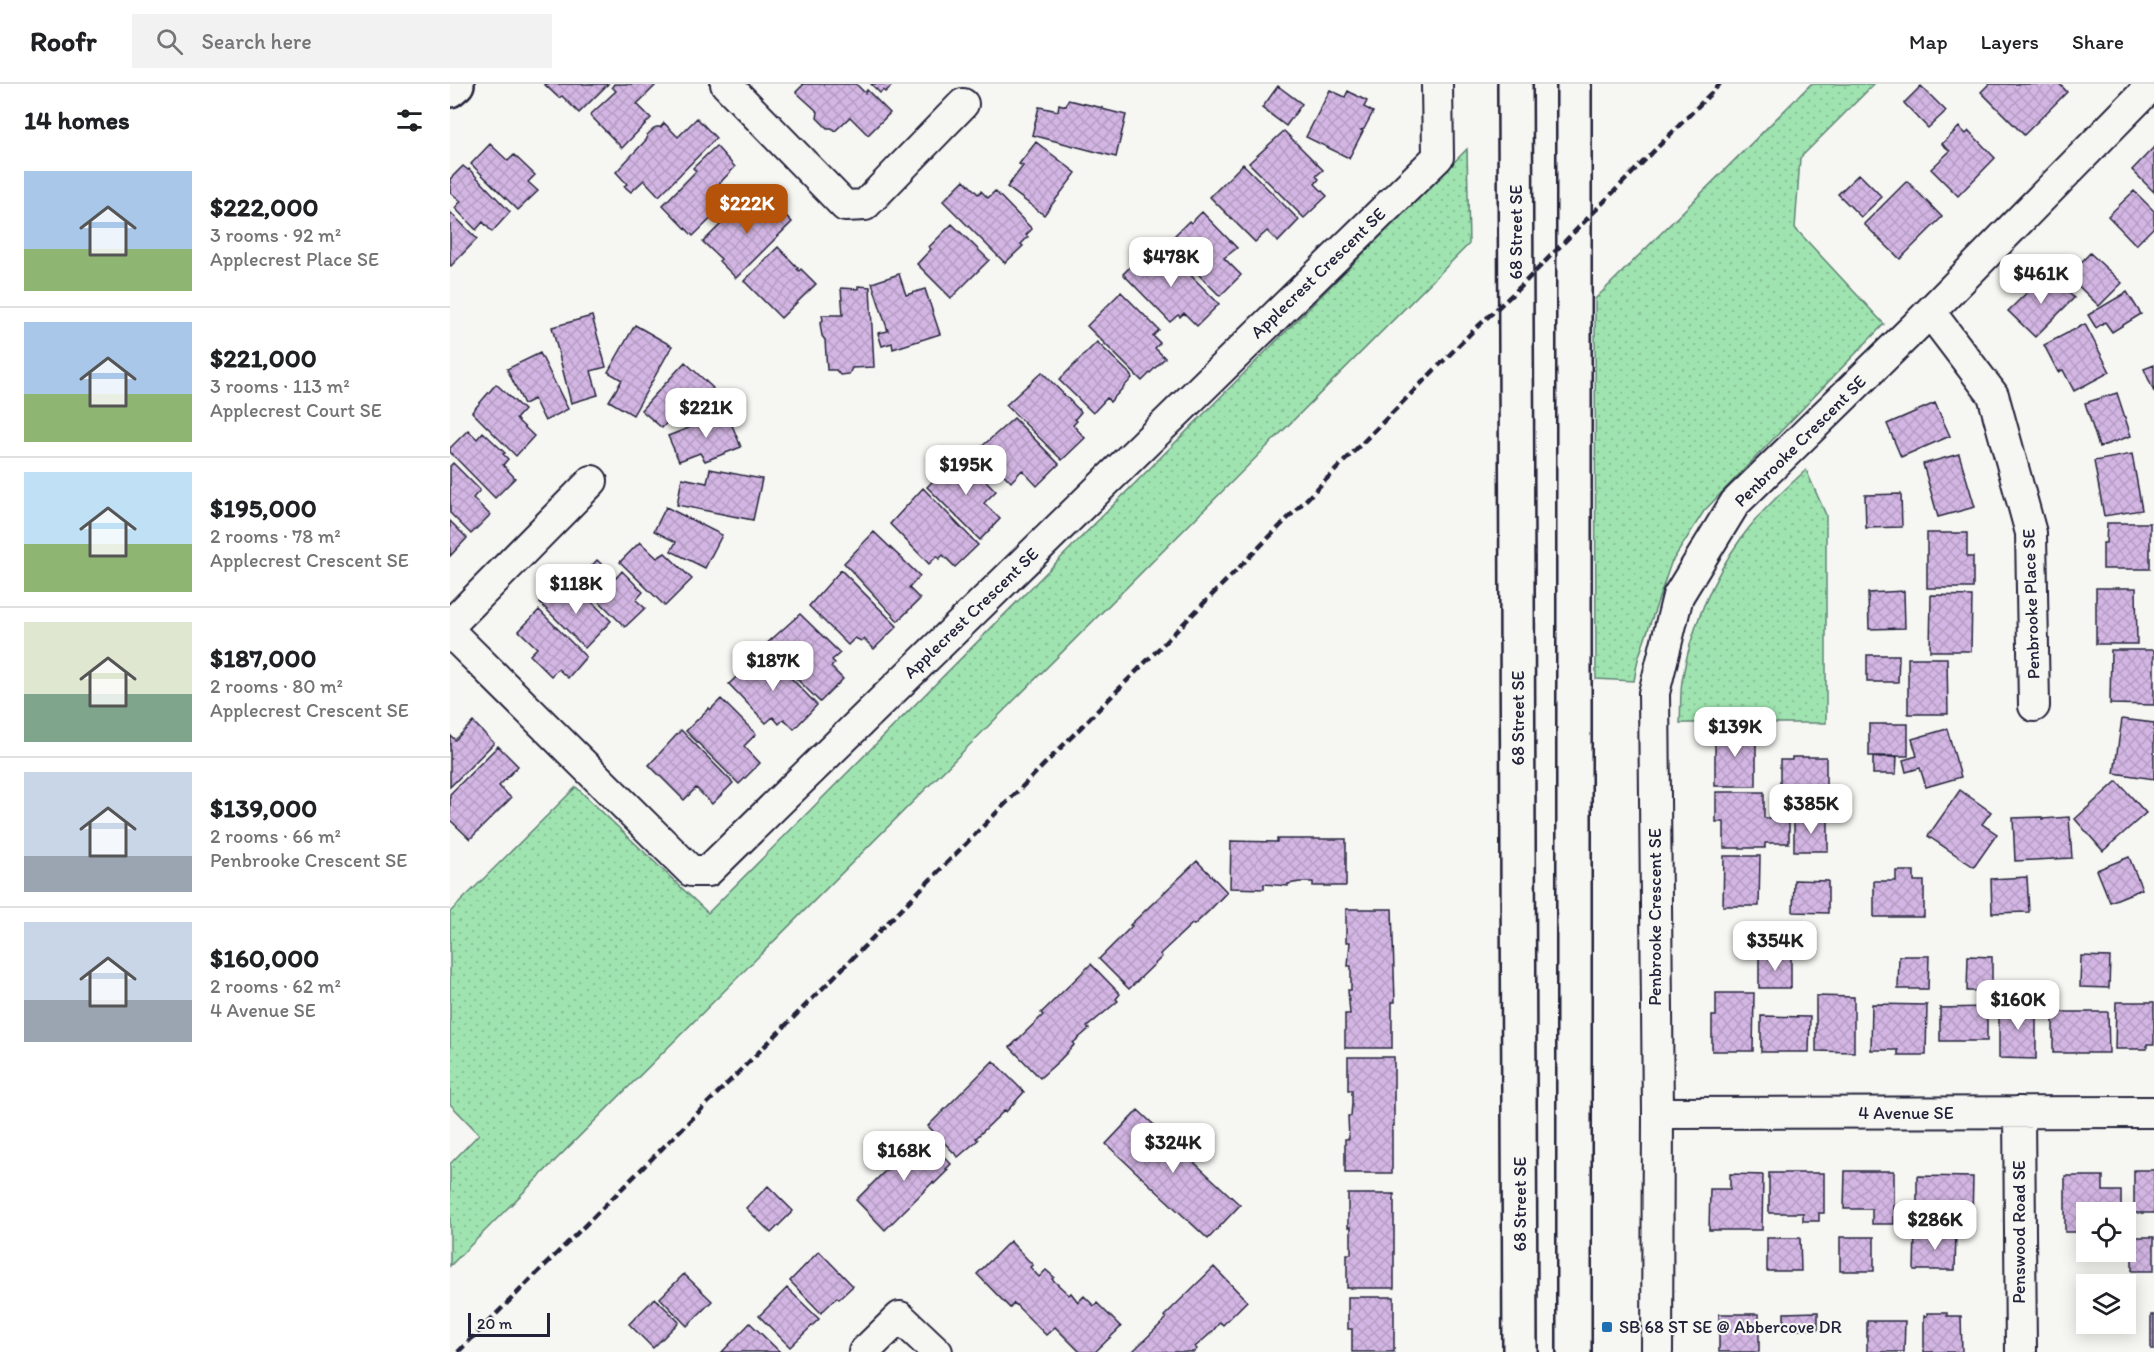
<!DOCTYPE html>
<html lang="en">
<head>
<meta charset="utf-8">
<style>
  :root { --surface:#fff; --page:#f2f2f2; --text:#202124; --muted:#757577; --line:#e0e0e0; --accent:#b45309 }
  body { margin:0; font-family:Itim,sans-serif; background:var(--page); color:var(--text); height:100vh; display:flex; flex-direction:column; font-size:22px; white-space:nowrap }
  * { box-sizing:border-box; margin:0 }
  p { font-size:20px; color:var(--muted) }
  .icon { flex:none; width:33px; height:33px; fill:none; stroke:currentColor; stroke-width:2; stroke-linecap:round; stroke-linejoin:round }
  .map { position:relative; flex:1; overflow:hidden }
  .side { display:flex; flex-direction:column; background:var(--surface); width:450px }
  .side>* { flex:none }
  .controls { position:absolute; left:1626px; top:1118px; display:grid; gap:12px }
  .controls a { display:grid; place-items:center; width:60px; height:60px; border-radius:0px; background:var(--surface); box-shadow:0 3px 15px #0003; font-size:30px }
  .scale { position:absolute; left:18px; bottom:15px; width:82px; box-sizing:border-box; padding-left:6px; border:3px solid #22223b; border-top:0; font-size:16px; line-height:21px; white-space:nowrap; color:#22223b; -webkit-text-stroke:4px #f6f6f2; paint-order:stroke }
  .price { position:absolute; translate:-50% -51px; padding:0 14px; border-radius:12px; background:#fff; color:#222; font-size:20px; line-height:39px; filter:drop-shadow(0 2px 3px #0008) }
  .price::after { content:''; position:absolute; left:50%; top:36px; width:18px; height:14px; margin-left:-9px; background:inherit; clip-path:polygon(0 0,100% 0,50% 100%) }
  .price.selected { background:var(--accent); color:#fff }
  ul { padding:0; list-style:none }
  li { display:flex; align-items:center; gap:18px; height:150px; padding:0 24px }
  li+li { border-top:2px solid var(--line) }
  li span { display:grid; place-items:center; flex:none; width:168px; height:120px; border-radius:0px; color:#555 }
  li>.icon { margin-inline-start:auto }
  span .icon { width:72px; height:72px; fill:#fffc; stroke-width:1 }
  li b { font-size:26px }
  h2 { display:flex; justify-content:space-between; align-items:center; height:72px; padding:0 24px; font-size:26px }
  header { display:flex; align-items:center; gap:36px; box-sizing:border-box; height:84px; padding:0 30px; background:var(--surface); border-bottom:2px solid var(--line) }
  header strong { font-size:28px }
  nav { display:flex; gap:33px; margin-inline-start:auto; font-size:21px }
  .search { width:420px; height:54px; background:var(--page); display:flex; align-items:center; gap:15px; box-sizing:border-box; padding:0 21px; border-radius:0px; color:var(--muted); font-size:22px }
  main { display:flex; flex:1; min-height:0 }
  .map>svg:first-child { display:block }
</style>
</head>
<body>
<header>
<strong>Roofr</strong>
<div class="search"><svg class="icon" aria-label="search" viewBox="0 0 24 24"><circle cx="10" cy="10" r="6"/><path d="M15 15l6 6"/></svg>Search here</div>
<nav><a>Map</a><a>Layers</a><a>Share</a></nav>
</header>
<main>
<section class="side">
<h2>14 homes<svg class="icon" aria-label="filters" viewBox="0 0 24 24"><path d="M4 7h16M4 17h16"/><circle cx="9" cy="7" r="2"/><circle cx="15" cy="17" r="2"/></svg></h2>
<ul>
<li><span style="background:linear-gradient(#a9c7e8 65%,#8fb573 0)"><svg class="icon" aria-label="home" viewBox="0 0 24 24"><path d="M3 11l9-7 9 7M6 9v11h12V9"/></svg></span><div><b>$222,000</b><p>3 rooms · 92 m²</p><p>Applecrest Place SE</p></div></li>
<li><span style="background:linear-gradient(#a9c7e8 60%,#8fb573 0)"><svg class="icon" aria-label="home" viewBox="0 0 24 24"><path d="M3 11l9-7 9 7M6 9v11h12V9"/></svg></span><div><b>$221,000</b><p>3 rooms · 113 m²</p><p>Applecrest Court SE</p></div></li>
<li><span style="background:linear-gradient(#bfe0f5 60%,#8fb573 0)"><svg class="icon" aria-label="home" viewBox="0 0 24 24"><path d="M3 11l9-7 9 7M6 9v11h12V9"/></svg></span><div><b>$195,000</b><p>2 rooms · 78 m²</p><p>Applecrest Crescent SE</p></div></li>
<li><span style="background:linear-gradient(#dfe7d0 60%,#7fa58c 0)"><svg class="icon" aria-label="home" viewBox="0 0 24 24"><path d="M3 11l9-7 9 7M6 9v11h12V9"/></svg></span><div><b>$187,000</b><p>2 rooms · 80 m²</p><p>Applecrest Crescent SE</p></div></li>
<li><span style="background:linear-gradient(#c9d6e8 70%,#9aa5b1 0)"><svg class="icon" aria-label="home" viewBox="0 0 24 24"><path d="M3 11l9-7 9 7M6 9v11h12V9"/></svg></span><div><b>$139,000</b><p>2 rooms · 66 m²</p><p>Penbrooke Crescent SE</p></div></li>
<li><span style="background:linear-gradient(#c9d6e8 65%,#9aa5b1 0)"><svg class="icon" aria-label="home" viewBox="0 0 24 24"><path d="M3 11l9-7 9 7M6 9v11h12V9"/></svg></span><div><b>$160,000</b><p>2 rooms · 62 m²</p><p>4 Avenue SE</p></div></li>
</ul>
</section>
<div class="map">
<svg width="1704" height="1268" viewBox="0 0 1704 1268">
  <defs>
    <pattern id="green-dots" width="8" height="8" patternUnits="userSpaceOnUse" patternTransform="scale(1.5)"><rect width="8" height="8" fill="#9fe4b0"/><path d="M2 2h.1M6 6h.1" fill="none" stroke="#89c398" stroke-width="1.8" stroke-linecap="round"/></pattern>
    <pattern id="building-cross-hatch" width="8" height="8" patternUnits="userSpaceOnUse" patternTransform="scale(1.5)"><rect width="8" height="8" fill="#d3b6e3"/><path d="M0 0l8 8M0 8l8-8" fill="none" stroke="#b59cc4"/></pattern>
  </defs>
  <rect width="100%" height="100%" fill="#f6f6f2"/>
  <filter id="ink" filterUnits="userSpaceOnUse"><feTurbulence type="fractalNoise" baseFrequency=".0167" numOctaves="2"/><feDisplacementMap in="SourceGraphic" scale="12" xChannelSelector="R" yChannelSelector="G"/><feConvolveMatrix kernelMatrix="1 2 1 2 8 2 1 2 1" color-interpolation-filters="sRGB"/></filter>
  <g filter="url(#ink)">
    <path fill="url(#green-dots)" stroke="#608376" stroke-width="1.5" d="M1361 0H1424L1350 74 1345 144 1434 240 1254 427 1221 479 1188 575 1184 597 1146 595 1145 215Z
      M1017 65 1019 160 0 1182V1080L29 1050 0 1020V828L126 703 258 829Z
      M1356 386 1376 431V639H1230C1231 625 1230 611 1232 597 1240 547 1262 494 1292 453 1310 428 1333 407 1356 386Z"/>
    <path fill="url(#building-cross-hatch)" stroke="#22223b" stroke-width="1.5" d="M94 0H158L129 29 112 12 109 14Z
      M164 0H203L205 2 187 20 201 34 172 64 140 31 166 7 162 3Z
      M352 0H406L415 9 417 6 440 29 418 51 400 33 385 47 382 44H377L367 34 368 28 346 8 353 1Z
      M421 0H444L435 8 433 6 430 9Z
      M1539 0H1610L1617 8 1574 51 1531 8Z
      M828 2 852 20 836 42 812 24Z
      M1471 2 1496 27 1478 44 1454 19Z
      M880 6 895 13 898 7 917 17 914 23 923 28 914 45 911 46 913 47 899 74 856 53Z
      M618 16 653 24 652 25 676 31 666 73 582 51 589 23 608 27 609 20 616 22Z
      M247 34 266 54 209 112 194 96 181 108 174 102 177 100 166 88 197 55V51L206 43H211L214 39 228 53Z
      M1509 43 1516 50 1519 47 1545 74 1508 112 1481 85 1500 67 1492 60Z
      M834 47 873 86 866 92 869 95 865 100 877 112 854 134 799 79Z
      M586 58 626 89 594 131 557 103 573 82 569 80Z
      M40 60 58 77 64 71 85 91 78 98 88 107 68 126 21 80Z
      M266 62 285 83 267 102 279 111 280 116 243 152 213 121 246 87 243 84Z
      M1704 63V108L1682 86Z
      M793 80 849 136 828 158 817 147 805 158 760 113Z
      M13 82 18 86 19 85 60 128 42 148 33 138 26 146 5 124 11 117 0 108V95Z
      M1409 90 1432 113 1411 133 1388 110Z
      M514 96 528 110 531 107 538 114 545 107 582 145 576 151 578 153 571 160 573 162 555 179 493 117Z
      M1457 97 1492 133 1450 175 1414 140Z
      M1684 107 1704 127V143L1686 161 1658 132Z
      M320 115 342 138 286 194 269 177 271 175 253 158 293 118 300 126 303 123 306 127Z
      M0 128 27 155 1 182 0 181Z
      M752 128 787 164 774 174 791 191 770 212 717 159 739 137 741 139Z
      M502 140 539 176 501 214 467 180 481 165 479 163Z
      M328 163 348 184 347 185 349 187 351 185 366 200 331 234 294 197Z
      M713 163 769 220 747 242 734 229 730 233 728 231 720 238 673 190 690 173 697 179Z
      M1640 169 1672 199 1649 222 1618 192Z
      M1598 188 1624 214 1585 253 1558 227Z
      M449 190 456 211 475 205 490 250 443 265 442 259 432 262 428 249 438 247 422 199Z
      M408 202 420 203 424 283 402 284 399 290 390 291 386 286H377L375 256 372 252 370 239 373 236 372 231H393L391 204 408 205Z
      M671 208 709 246 703 252 710 259 705 264 715 274 692 297 637 242Z
      M1677 208 1691 230 1662 248 1655 238 1646 244 1638 231Z
      M142 232 156 283 141 287 148 311 121 319 102 243Z
      M1635 240 1660 288 1624 307 1613 286 1608 288 1594 261Z
      M185 241 222 262 183 331 159 317 172 296 158 288Z
      M647 258 679 289 682 294 660 318 657 314 643 329 609 296Z
      M90 269 118 325 95 337 84 315 74 320 57 285Z
      M235 278 263 304 237 333 229 325 212 344 191 326Z
      M1704 281V308L1694 285Z
      M592 288 631 328 625 335 627 337 623 341 635 354 612 376 556 321Z
      M46 300 74 326 66 335 84 352 66 372 22 328Z
      M1667 309 1681 352 1649 363 1635 319Z
      M1485 319 1500 352 1451 373 1437 340Z
      M277 329 291 363 255 377 250 369 229 377 218 352Z
      M564 334 609 380 587 402 572 386 561 398 529 365Z
      M18 346 27 355 33 348 55 369 53 370 58 375 53 381 65 394 45 414 0 368V364Z
      M1509 370 1525 423 1488 433 1473 380Z
      M1682 370 1692 426 1654 432 1644 377Z
      M511 372 546 407 534 419 550 435 530 456 477 403 499 381 501 382Z
      M3 379 30 406 23 414 40 431 21 450 0 429V382Z
      M260 385 312 395 303 436 227 421 232 394 257 399Z
      M473 404 528 461 505 483 493 471 489 475 487 472 479 480 440 440Z
      M1451 410 1452 443 1416 444 1415 411Z
      M216 423 272 451 255 484 221 467 226 458 204 447Z
      M0 437 17 454 0 472Z
      M1657 439H1700V485H1653V459H1656Z
      M424 448 470 492 459 504 470 515 448 537 394 479Z
      M1477 449H1517V473H1523V504H1477Z
      M190 458 207 474 215 469 242 495 215 522 170 478Z
      M147 476 166 494 172 487 193 508 186 516 195 524 175 543 128 496Z
      M391 486 447 542 424 565 414 555 411 557 405 554 398 561 359 522Z
      M110 500 127 518 134 510 161 537 135 564 90 519Z
      M1646 504H1686L1687 560H1646Z
      M1454 507 1455 544 1419 545 1418 509Z
      M1481 511 1522 512 1521 567H1480Z
      M89 526 136 573 118 594 108 585 101 592 80 571 87 564 69 547Z
      M350 530 390 569 382 576 385 579 381 583 393 595 370 618 314 562Z
      M314 566 367 621 344 645 334 635 329 640 323 633 316 639 279 600Z
      M1661 566H1704V621L1660 620Z
      M1417 571H1449L1448 598H1417Z
      M1458 574H1497L1498 630H1458Z
      M271 615 306 650 294 662 310 679 289 700 236 647 259 624 260 626Z
      M1672 635 1704 639V695L1664 689Z
      M23 638 44 659 0 703V651L5 656Z
      M1419 640H1458V672H1419Z
      M1497 645 1511 693 1476 703 1470 684 1456 688 1453 676 1467 672 1462 655Z
      M231 646 283 699 262 720 246 704 234 716 199 681Z
      M1265 646H1306V702H1265Z
      M48 662 68 682 49 702 61 714 20 755 0 736V710Z
      M1342 673H1376V704H1342V701H1330V676H1342Z
      M1423 673H1447L1446 690H1423Z
      M1667 697 1696 729 1653 767 1625 735Z
      M1510 706 1541 728 1532 740 1547 750 1524 783 1478 752Z
      M1266 708H1314V734H1339V759H1315V764H1274V738H1266Z
      M1592 733V735L1619 733 1622 774 1565 777 1563 734Z
      M1344 735H1378V767H1344Z
      M827 755H896V802H863V798H850L838 800V802L814 800V805L780 804 781 757 827 758Z
      M1274 772H1310L1309 822H1273Z
      M1679 773 1692 805 1660 818 1647 786Z
      M747 777 777 808 759 827 744 841 742 840 710 870 712 873 679 905 649 875 682 842 680 841Z
      M1446 787H1464V797H1474V833H1424V797H1446Z
      M1577 793 1579 828 1542 829 1541 795Z
      M1344 796 1378 797V829L1343 828Z
      M896 825H942L945 918H942V964H895V930H900L898 906H901V882H898L900 858H896Z
      M1309 872H1341V904H1309Z
      M1449 872H1479L1478 905H1448Z
      M1518 872 1542 873V907H1517Z
      M1631 872 1660 873 1659 904 1630 903Z
      M641 880 670 910 666 915 668 917 637 943 639 945 623 959 624 961 610 976 590 994 560 963 593 931 591 929Z
      M1266 909H1304L1303 967H1262V932H1266Z
      M1366 912 1404 913V968L1366 967Z
      M1666 918H1704V960H1697V965H1665Z
      M1549 919H1586V975L1549 974Z
      M1422 920 1477 921 1476 971H1448V966H1421Z
      M1537 923V957H1490V924Z
      M1603 928H1658L1659 969H1603Z
      M1311 932 1360 933 1359 968H1311Z
      M898 973H944V1042H942V1089H895V1055H899L898 1032H901L902 1019V1006H898Z
      M543 977 574 1008 556 1028 555 1026 526 1054 528 1056 508 1073 478 1042Z
      M688 1026 790 1121 758 1155 656 1060Z
      M472 1050 501 1080 496 1085 498 1086 484 1100 483 1098 435 1146 406 1116Z
      M1684 1086H1704V1129H1684Z
      M1395 1087H1444V1140H1422V1125H1394Z
      M1319 1089H1374V1129H1369V1137H1353V1129H1319Z
      M1280 1090 1313 1091 1312 1146H1259L1260 1105H1280Z
      M1467 1092 1523 1093 1522 1136 1467 1135Z
      M1615 1092H1653V1107H1671V1128H1636V1148H1615Z
      M318 1102 343 1127 321 1149 296 1124Z
      M898 1110H944V1204H897V1170H901V1143H898Z
      M1465 1148 1506 1149 1505 1186H1464Z
      M1390 1153H1424V1187H1390Z
      M1682 1153H1704V1187H1682Z
      M1317 1154H1350L1351 1187H1317Z
      M560 1157 583 1181 580 1183 589 1193 596 1186 604 1193 602 1195 619 1211 621 1209 628 1218 634 1212 644 1222 647 1219 671 1243 645 1268H630L605 1243 596 1251 564 1219 560 1224 527 1190Z
      M369 1167 403 1202 389 1215 387 1213 371 1229 340 1197Z
      M764 1183 797 1217 773 1241 770 1238 762 1248 745 1263 747 1265 744 1268H684L683 1267 716 1235 714 1232Z
      M234 1190 262 1217 237 1242 210 1214Z
      M337 1204 369 1235 340 1263 309 1232Z
      M898 1213H944V1268H902V1245H898Z
      M205 1214 229 1238 203 1264 179 1240Z
      M1368 1228V1245L1342 1246 1341 1244H1334V1229Z
      M1477 1229H1497V1232H1511L1512 1268H1474V1232H1477Z
      M1269 1230H1309V1268H1269Z
      M1701 1231H1704V1265H1701Z
      M1417 1237H1455L1454 1268H1417Z
      M300 1239 330 1268H272Z"/>
    <g fill="none" stroke-linecap="round" stroke-linejoin="round">
      <g stroke="#22223b" stroke-width="34">
        <path id="street" d="M276 0 395 122 415 121 513 20
          M1480 228 1543 311 1581 449 1584 622
          M0 541 142 397
          M0 548 241 787H258L988 73 987 0
          M1569 1028 1571 1268
          M1208 1029 1704 1028
          M414 1268 450 1233 487 1268
          M1207 1268 1208 1029 1204 609 1228 512 1285 419 1468 240 1700 3 1704 2"/>
      </g>
      <g stroke="#22223b" stroke-width="38">
        <path id="secondary" d="M1065 0 1070 1268
          M1124 0V1268
          M0 6 7 0"/>
      </g>
      <use href="#street" stroke="#f6f6f2" stroke-width="30"/>
      <use href="#secondary" stroke="#f6f6f2" stroke-width="33"/>
      <path stroke="#22223b" stroke-width="4.5" stroke-dasharray="9 4.5" stroke-linecap="butt" d="M8 1268 377 900 1025 245 1066 207 1270 0"/>
    </g>
  </g>
  <rect fill="#1f6fb2" stroke="#f6f6f2" stroke-width="2" x="1151" y="1237" width="12" height="12" rx="3"/>
  <g text-anchor="middle" stroke-width="4.5" stroke-linejoin="round" paint-order="stroke">
    <g font-size="18" fill="#22223b" stroke="#f6f6f2">
      <text transform="translate(1066 148) rotate(-90)" y="6">68 Street SE</text>
      <text transform="translate(868 189) rotate(-44)" y="6">Applecrest Crescent SE</text>
      <text transform="translate(1350 357) rotate(-45)" y="6">Penbrooke Crescent SE</text>
      <text transform="translate(1581 520) rotate(-92)" y="6">Penbrooke Place SE</text>
      <text transform="translate(521 529) rotate(-44)" y="6">Applecrest Crescent SE</text>
      <text transform="translate(1068 634) rotate(-90)" y="6">68 Street SE</text>
      <text transform="translate(1205 833) rotate(-90)" y="6">Penbrooke Crescent SE</text>
      <text x="1456" y="1035">4 Avenue SE</text>
      <text transform="translate(1070 1120) rotate(-90)" y="6">68 Street SE</text>
      <text transform="translate(1569 1148) rotate(-90)" y="6">Penswood Road SE</text>
    </g>
    <g font-size="18" fill="#22223b" stroke="#f6f6f2" text-anchor="start">
      <text x="1169" y="1249">SB 68 ST SE @ Abbercove DR</text>
    </g>
  </g>
</svg>
<div class="controls">
<a><svg class="icon" aria-label="locate" viewBox="0 0 24 24"><circle cx="12" cy="12" r="6"/><path d="M12 2v4M12 18v4M2 12h4M18 12h4"/></svg></a>
<a><svg class="icon" aria-label="layers" viewBox="0 0 24 24"><path d="M12 4l9 5-9 5-9-5zM3 14l9 5 9-5"/></svg></a>
</div>
<div class="scale">20 m</div>
<b class="price selected" style="left:297px;top:151px">$222K</b>
<b class="price" style="left:721px;top:204px">$478K</b>
<b class="price" style="left:1591px;top:221px">$461K</b>
<b class="price" style="left:256px;top:355px">$221K</b>
<b class="price" style="left:516px;top:412px">$195K</b>
<b class="price" style="left:126px;top:531px">$118K</b>
<b class="price" style="left:323px;top:608px">$187K</b>
<b class="price" style="left:1285px;top:674px">$139K</b>
<b class="price" style="left:1361px;top:751px">$385K</b>
<b class="price" style="left:1325px;top:888px">$354K</b>
<b class="price" style="left:1568px;top:947px">$160K</b>
<b class="price" style="left:723px;top:1090px">$324K</b>
<b class="price" style="left:454px;top:1098px">$168K</b>
<b class="price" style="left:1485px;top:1167px">$286K</b>
</div>
</main>
</body>
</html>
